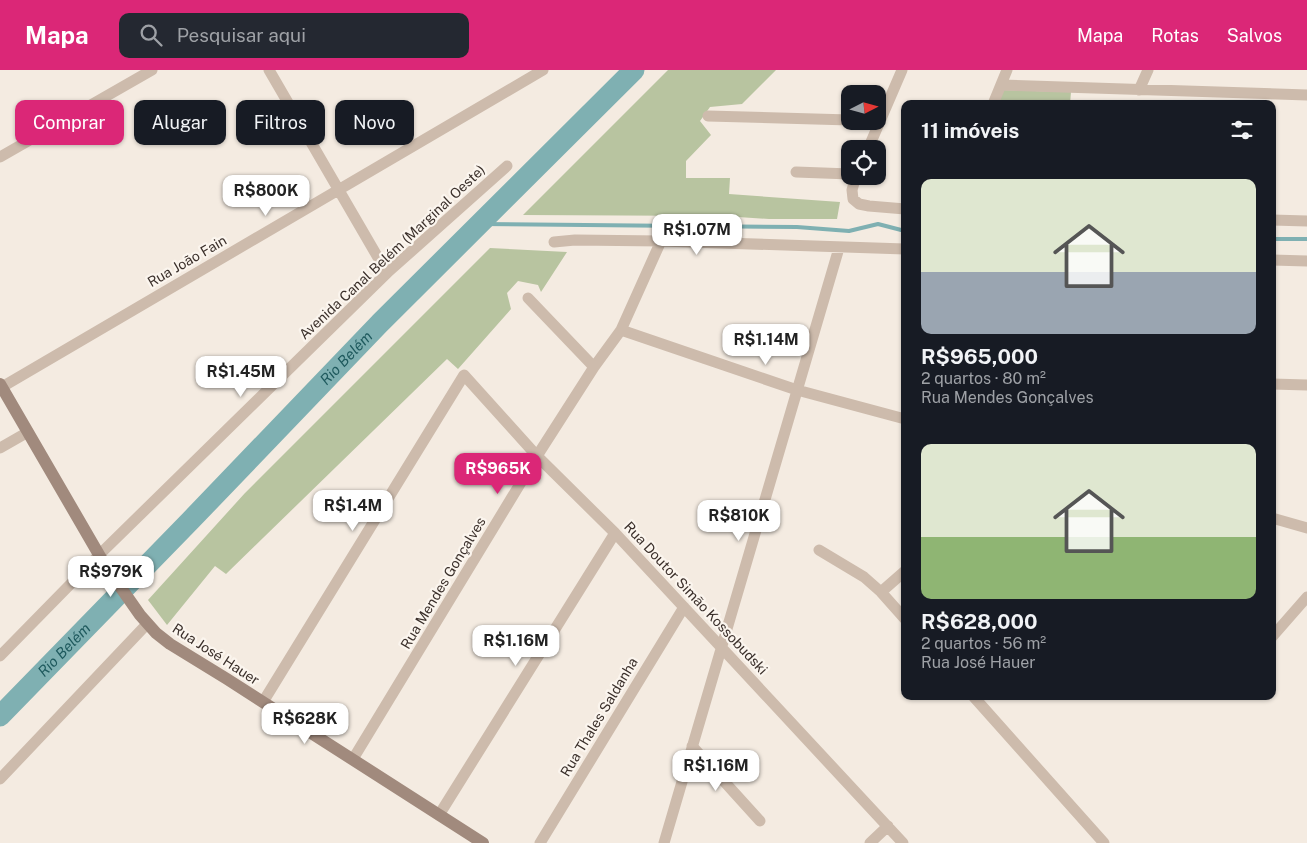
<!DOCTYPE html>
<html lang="pt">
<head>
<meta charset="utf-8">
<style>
  :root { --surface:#171b24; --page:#242831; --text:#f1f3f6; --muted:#9ea1a6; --accent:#db2777 }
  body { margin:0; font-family:"Public Sans",sans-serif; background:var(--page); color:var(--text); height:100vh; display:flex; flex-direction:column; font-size:19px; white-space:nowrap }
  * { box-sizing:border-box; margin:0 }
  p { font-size:16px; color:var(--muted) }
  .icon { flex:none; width:28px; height:28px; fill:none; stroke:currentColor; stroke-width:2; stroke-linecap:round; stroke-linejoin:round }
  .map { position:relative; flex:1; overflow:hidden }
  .details { position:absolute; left:901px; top:30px; width:375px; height:600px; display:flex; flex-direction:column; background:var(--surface); border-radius:10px; box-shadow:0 1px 4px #0004 }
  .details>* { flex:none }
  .banner { position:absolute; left:15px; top:30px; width:475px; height:45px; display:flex; gap:10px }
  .needle { width:32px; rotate:84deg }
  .buttons { position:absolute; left:841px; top:15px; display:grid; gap:10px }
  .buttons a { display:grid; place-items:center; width:45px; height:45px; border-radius:10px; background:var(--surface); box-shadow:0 1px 4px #0004; font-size:25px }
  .price { position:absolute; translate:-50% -42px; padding:0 11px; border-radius:10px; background:#fff; color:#222; font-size:16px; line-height:32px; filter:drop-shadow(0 1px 2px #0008) }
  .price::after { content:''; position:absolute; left:50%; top:30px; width:15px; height:11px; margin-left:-8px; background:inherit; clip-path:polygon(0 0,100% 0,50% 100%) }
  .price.selected { background:var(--accent); color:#fff }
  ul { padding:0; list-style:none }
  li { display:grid; align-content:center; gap:10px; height:265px; padding:0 20px }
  li span { display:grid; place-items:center; height:155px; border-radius:10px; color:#555 }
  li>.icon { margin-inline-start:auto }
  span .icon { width:90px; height:90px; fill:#fffc; stroke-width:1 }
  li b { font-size:21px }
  h2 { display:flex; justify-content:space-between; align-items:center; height:60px; padding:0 20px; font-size:21px }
  .chip { padding:0 18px; border-radius:10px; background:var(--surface); box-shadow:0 1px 4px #0004; font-size:18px; line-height:45px }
  .chip.selected { background:var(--accent); color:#fff }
  header { display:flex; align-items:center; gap:30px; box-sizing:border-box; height:70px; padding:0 25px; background:var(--accent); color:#fff }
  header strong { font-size:24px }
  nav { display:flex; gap:28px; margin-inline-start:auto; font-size:18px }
  .search { width:350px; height:45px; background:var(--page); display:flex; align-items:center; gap:12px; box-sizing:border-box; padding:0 18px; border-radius:10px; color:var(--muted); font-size:19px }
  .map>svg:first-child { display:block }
</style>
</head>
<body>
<header>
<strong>Mapa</strong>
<div class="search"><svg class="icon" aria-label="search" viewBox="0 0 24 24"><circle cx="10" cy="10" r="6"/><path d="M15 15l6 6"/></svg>Pesquisar aqui</div>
<nav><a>Mapa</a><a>Rotas</a><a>Salvos</a></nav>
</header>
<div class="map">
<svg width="1307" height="773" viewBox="0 0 1307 773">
  <rect width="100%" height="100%" fill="#f4ebe1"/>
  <path fill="#b8c4a0" d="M668 0H776L742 34 710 37 700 51 711 65 686 91V108H730L729 124 840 132 837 149H769L723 146 523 145Z
    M1002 20 1071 22 1070 34H996Z
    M490 178 567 182 541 222 538 215 518 211 507 223 511 239 458 299 447 289 226 504 215 496 167 555 148 530 245 423Z"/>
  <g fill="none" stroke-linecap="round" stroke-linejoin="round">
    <path stroke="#7fb0b2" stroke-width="4" d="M479 154 797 157 849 161 878 154 905 161
      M1272 169H1307"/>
    <path stroke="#7fb0b2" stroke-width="21" id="s1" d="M0 646 191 450 380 253 634 0"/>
    <path stroke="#cdbbac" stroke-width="11" d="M269 0 387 203
      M1001 15 1307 25
      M1139 20 1148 0
      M993 34 1007 0
      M708 46 850 50
      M868 79 902 0
      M0 87 152 0
      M796 102 850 104
      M856 106 852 120 853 129 859 134 869 136 905 139
      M1272 150 1307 151
      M554 172 575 170 661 171 905 179
      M1272 190 1307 191
      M528 228 594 297
      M621 260 797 320 905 349
      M1272 314 1307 315
      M2 317 543 0
      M0 378 28 362
      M1272 448 1307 458
      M819 480 864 507 881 522 905 549
      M881 522 905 501
      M1272 567 1307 527
      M0 586 99 485 387 203 507 96
      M973 626 1104 773
      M263 632 464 305 537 386 615 463 903 773
      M692 676 760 751
      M353 689 537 386 594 297 621 260 661 171
      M0 709 147 554
      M439 745 615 463
      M540 773 684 537
      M664 773 839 178
      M870 773 888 756"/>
    <path stroke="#a18a7d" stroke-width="12" d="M0 314 105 495 140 545 156 563 170 574 227 609 483 773"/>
  </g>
  <g text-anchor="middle" stroke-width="4.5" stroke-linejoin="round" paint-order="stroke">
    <g font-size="14" fill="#3b302b" stroke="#fbf5ee">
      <text transform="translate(392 182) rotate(-43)" y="5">Avenida Canal Belém (Marginal Oeste)</text>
      <text transform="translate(187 191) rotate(-30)" y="5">Rua João Fain</text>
      <text transform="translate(443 513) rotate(-59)" y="5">Rua Mendes Gonçalves</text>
      <text transform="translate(696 528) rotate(47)" y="5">Rua Doutor Simão Kossobudski</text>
      <text transform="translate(216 584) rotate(33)" y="5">Rua José Hauer</text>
      <text transform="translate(599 647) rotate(-59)" y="5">Rua Thales Saldanha</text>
    </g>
    <g font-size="15" font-style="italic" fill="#1f5a5e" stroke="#fbf5ee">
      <text dy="5" stroke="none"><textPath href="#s1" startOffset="498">Rio Belém</textPath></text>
      <text dy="5" stroke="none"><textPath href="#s1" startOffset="92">Rio Belém</textPath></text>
    </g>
  </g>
</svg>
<div class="buttons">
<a><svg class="needle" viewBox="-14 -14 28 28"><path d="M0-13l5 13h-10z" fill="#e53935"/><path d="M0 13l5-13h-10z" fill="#9ea1a6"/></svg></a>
<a><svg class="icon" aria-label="locate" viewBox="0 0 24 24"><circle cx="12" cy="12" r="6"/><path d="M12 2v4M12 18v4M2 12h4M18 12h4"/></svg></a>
</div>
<b class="price" style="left:266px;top:147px">R$800K</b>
<b class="price" style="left:697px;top:186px">R$1.07M</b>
<b class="price" style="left:766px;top:296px">R$1.14M</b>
<b class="price" style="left:241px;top:328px">R$1.45M</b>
<b class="price selected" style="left:498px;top:425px">R$965K</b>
<b class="price" style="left:353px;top:462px">R$1.4M</b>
<b class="price" style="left:739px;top:472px">R$810K</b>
<b class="price" style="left:111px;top:528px">R$979K</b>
<b class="price" style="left:516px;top:597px">R$1.16M</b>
<b class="price" style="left:305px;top:675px">R$628K</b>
<b class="price" style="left:716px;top:722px">R$1.16M</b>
<div class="banner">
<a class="chip selected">Comprar</a>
<a class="chip">Alugar</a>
<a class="chip">Filtros</a>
<a class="chip">Novo</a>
</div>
<section class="details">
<h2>11 imóveis<svg class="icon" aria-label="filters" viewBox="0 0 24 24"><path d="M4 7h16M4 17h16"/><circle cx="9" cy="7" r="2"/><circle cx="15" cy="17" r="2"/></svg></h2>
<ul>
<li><span style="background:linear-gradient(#dfe7d0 60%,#9aa5b1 0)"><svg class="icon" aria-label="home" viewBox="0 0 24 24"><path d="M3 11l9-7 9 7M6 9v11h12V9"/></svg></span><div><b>R$965,000</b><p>2 quartos · 80 m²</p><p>Rua Mendes Gonçalves</p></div></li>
<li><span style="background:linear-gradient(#dfe7d0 60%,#8fb573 0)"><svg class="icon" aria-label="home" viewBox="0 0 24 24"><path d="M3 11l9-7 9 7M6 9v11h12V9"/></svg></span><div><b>R$628,000</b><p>2 quartos · 56 m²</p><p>Rua José Hauer</p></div></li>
</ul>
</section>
</div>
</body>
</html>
